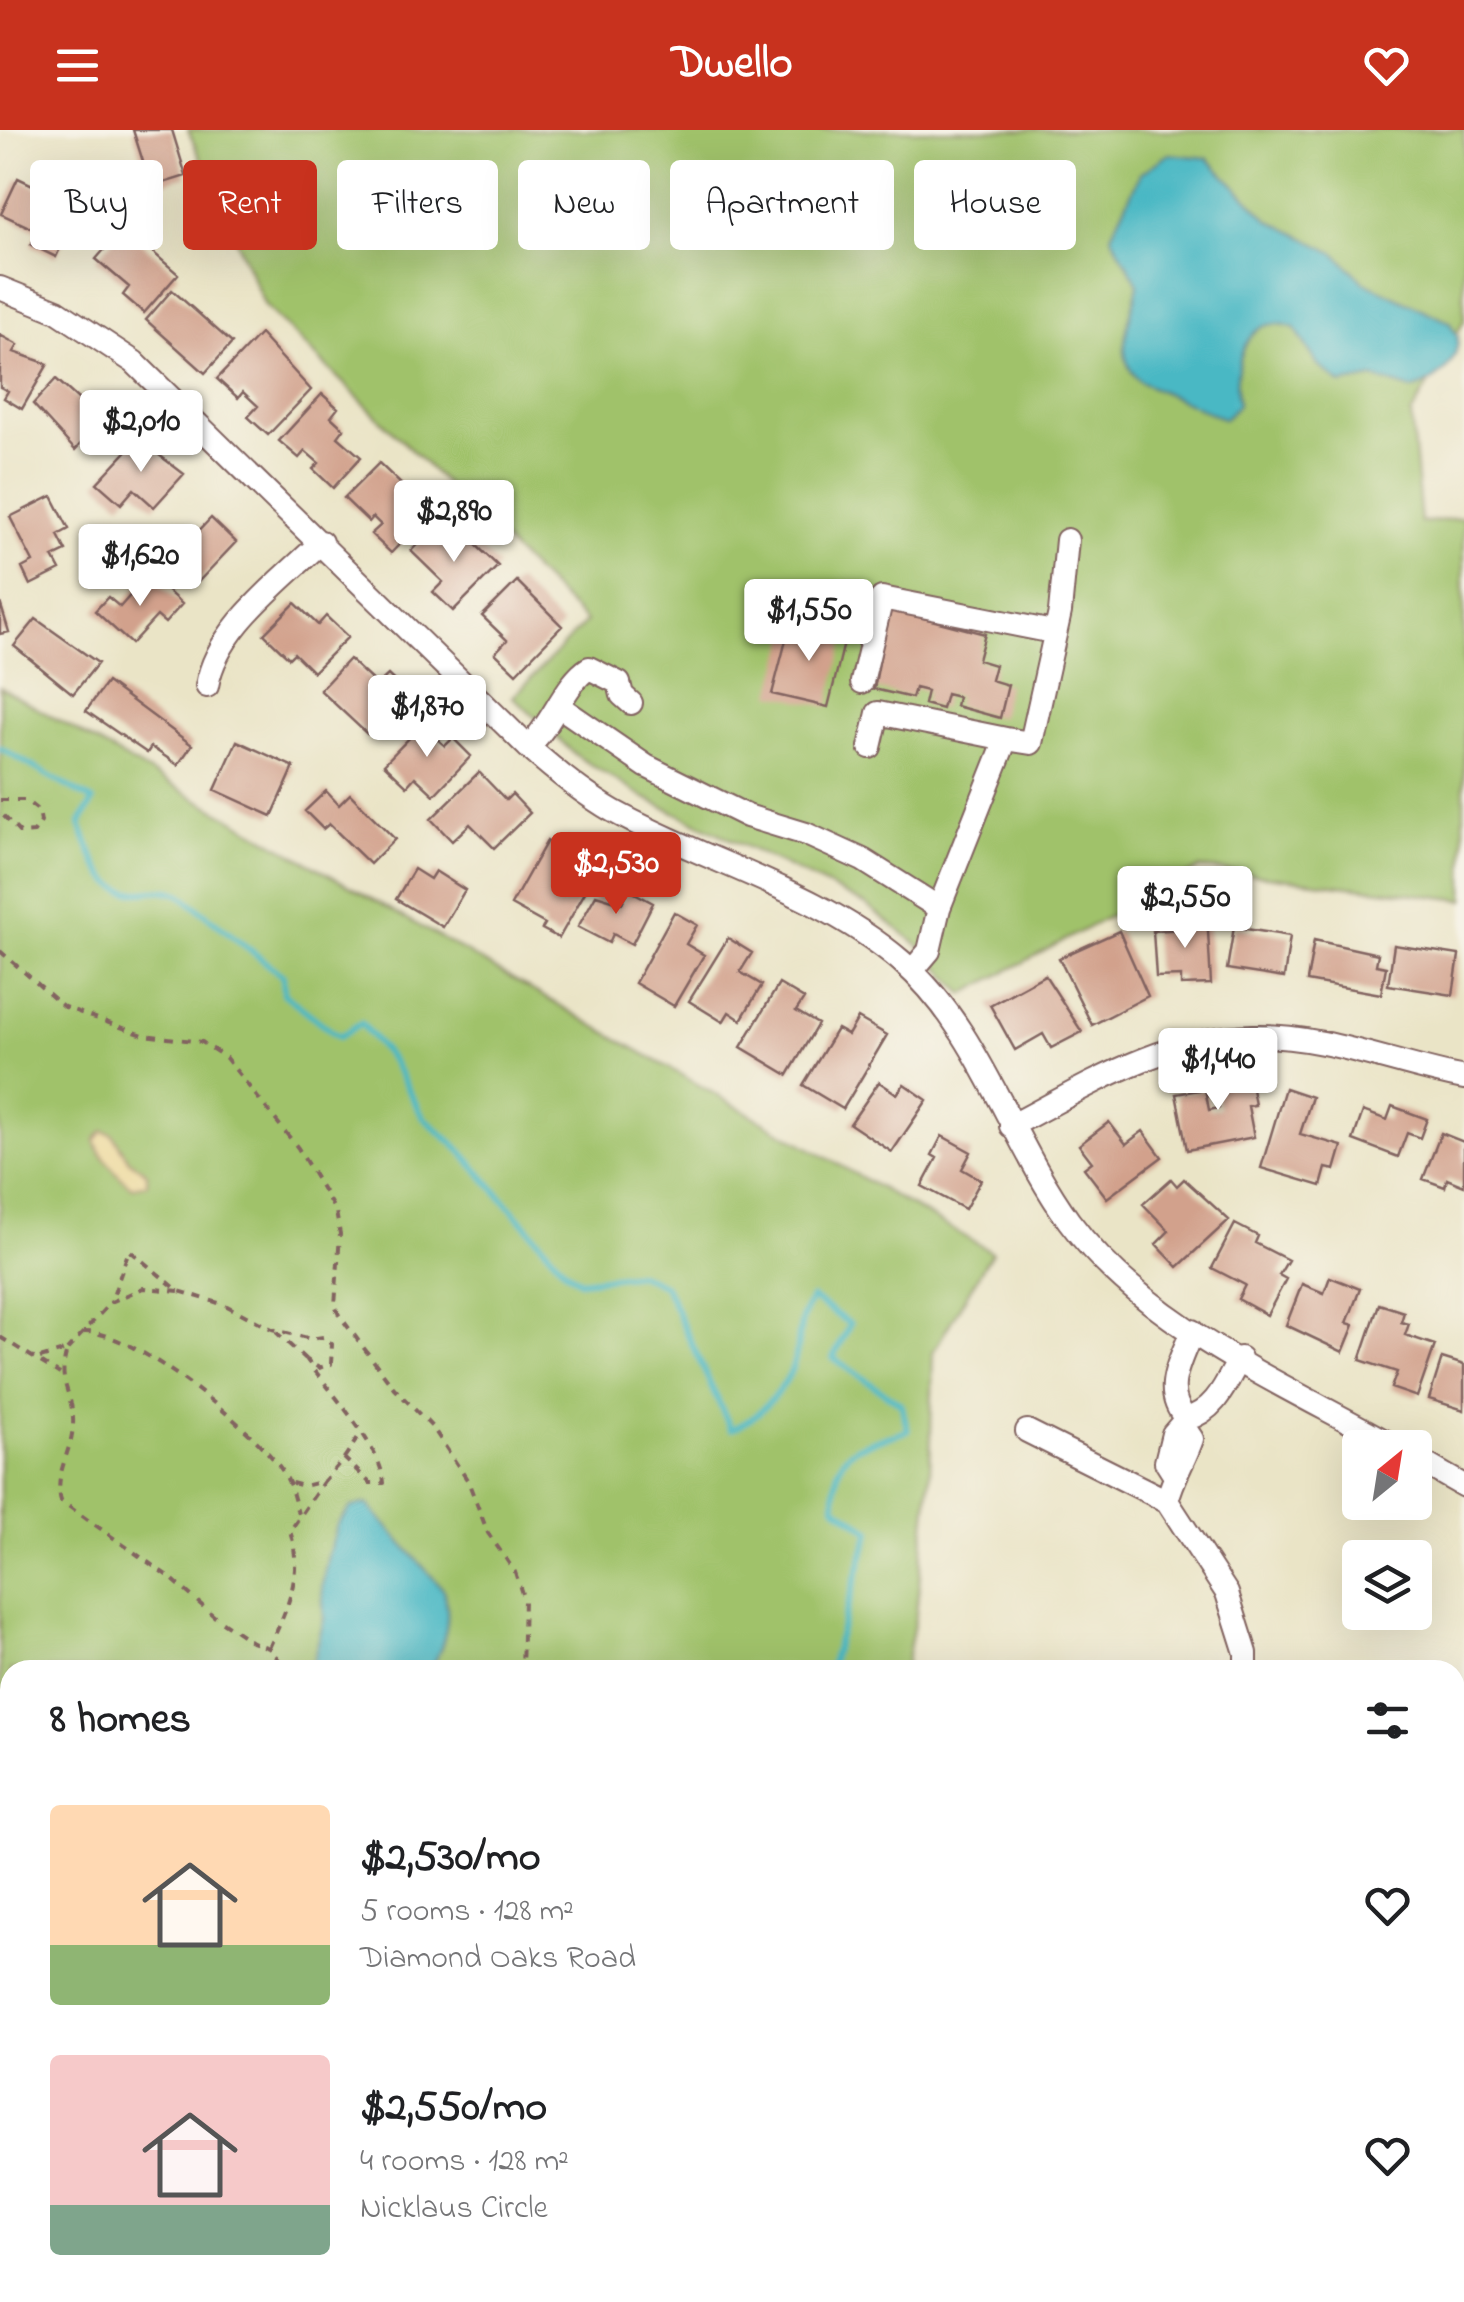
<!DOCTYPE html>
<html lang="en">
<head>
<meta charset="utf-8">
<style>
  :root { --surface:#fff; --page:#f2f2f2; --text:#202124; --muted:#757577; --accent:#c8321e }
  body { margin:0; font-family:"Indie Flower",sans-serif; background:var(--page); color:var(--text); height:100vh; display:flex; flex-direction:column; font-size:38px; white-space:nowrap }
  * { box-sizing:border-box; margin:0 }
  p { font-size:32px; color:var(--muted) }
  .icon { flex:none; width:55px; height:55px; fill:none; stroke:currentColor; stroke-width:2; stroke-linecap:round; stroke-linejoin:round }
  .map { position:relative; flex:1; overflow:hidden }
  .details { position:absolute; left:0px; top:1530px; width:1465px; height:642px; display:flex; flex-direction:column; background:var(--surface); border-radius:30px 30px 0 0; box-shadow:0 10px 40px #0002 }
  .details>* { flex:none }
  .guide { position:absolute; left:30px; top:30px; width:1405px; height:90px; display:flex; gap:20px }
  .needle { width:65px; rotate:30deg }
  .fabs { position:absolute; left:1342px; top:1300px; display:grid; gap:20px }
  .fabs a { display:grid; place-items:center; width:90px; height:90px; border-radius:10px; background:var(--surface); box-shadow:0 10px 40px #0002; font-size:50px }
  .price { position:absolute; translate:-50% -85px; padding:0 22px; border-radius:10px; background:#fff; color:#222; font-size:32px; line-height:65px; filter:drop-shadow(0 2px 5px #0008) }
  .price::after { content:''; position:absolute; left:50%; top:60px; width:30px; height:22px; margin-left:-15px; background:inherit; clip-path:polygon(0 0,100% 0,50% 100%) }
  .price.active { background:var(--accent); color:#fff }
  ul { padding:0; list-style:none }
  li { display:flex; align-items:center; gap:30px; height:250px; padding:0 50px }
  li span { display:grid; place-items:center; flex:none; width:280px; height:200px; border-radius:10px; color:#555 }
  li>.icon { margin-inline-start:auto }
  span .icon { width:120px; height:120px; fill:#fffc; stroke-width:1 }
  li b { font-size:42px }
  h2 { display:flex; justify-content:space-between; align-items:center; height:120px; padding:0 50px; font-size:42px }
  .pill { padding:0 35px; border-radius:10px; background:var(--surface); box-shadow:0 10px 40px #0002; font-size:35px; line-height:90px }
  .pill.active { background:var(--accent); color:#fff }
  header { display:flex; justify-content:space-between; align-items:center; height:130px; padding:0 50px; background:var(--accent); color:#fff; font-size:45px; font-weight:700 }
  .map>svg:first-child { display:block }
</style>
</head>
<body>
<header><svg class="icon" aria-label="menu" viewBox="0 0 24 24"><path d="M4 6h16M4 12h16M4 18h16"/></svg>Dwello<svg class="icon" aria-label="heart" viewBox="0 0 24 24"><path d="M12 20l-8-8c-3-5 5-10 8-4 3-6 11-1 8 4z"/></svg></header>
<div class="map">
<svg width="1464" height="2172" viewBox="0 0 1464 2172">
  <rect width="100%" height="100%" fill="#f7f3e8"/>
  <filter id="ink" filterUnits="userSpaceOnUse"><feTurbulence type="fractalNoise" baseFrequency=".01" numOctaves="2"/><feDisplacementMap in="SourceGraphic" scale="20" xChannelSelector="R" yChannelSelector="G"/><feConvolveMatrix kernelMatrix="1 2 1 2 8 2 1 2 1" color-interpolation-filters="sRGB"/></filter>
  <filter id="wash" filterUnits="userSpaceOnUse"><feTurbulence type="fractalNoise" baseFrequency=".0048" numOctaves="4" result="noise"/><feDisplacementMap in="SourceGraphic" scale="40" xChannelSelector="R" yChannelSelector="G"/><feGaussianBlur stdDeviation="2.25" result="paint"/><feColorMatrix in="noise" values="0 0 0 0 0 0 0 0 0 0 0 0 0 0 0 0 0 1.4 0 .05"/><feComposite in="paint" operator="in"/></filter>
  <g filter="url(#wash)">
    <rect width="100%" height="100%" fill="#eae4c6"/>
    <path fill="#a0c26b" stroke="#75704b" stroke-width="2.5" d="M188 0H1464V191L1411 285 1421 393 1464 387V770L1200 738 964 864 917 814 865 774 645 668 577 626 513 567 586 492 265 176Z
      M0 557 992 1122 933 1222 930 1348 916 1484 905 1540H10V2162L645 2163 638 2172H0Z"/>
    <path fill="#eeda9e" stroke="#9c7c64" stroke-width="2.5" d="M103 1001 112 1004 129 1030 147 1043V1054L133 1057C123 1053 97 1022 95 1010Z"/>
    <path fill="#4ab8c4" stroke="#4a6c78" stroke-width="2.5" d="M1169 24 1207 28 1269 90 1336 124 1364 152 1449 192 1458 207C1458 235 1438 251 1412 260L1373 248 1341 254 1318 235 1295 198C1244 178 1232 239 1238 275L1224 289 1140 252C1110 223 1133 188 1138 154L1111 105 1141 43Z
      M367 1374 442 1458C454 1486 444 1514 431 1540H311L324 1489 322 1456 328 1425 337 1395 351 1377Z"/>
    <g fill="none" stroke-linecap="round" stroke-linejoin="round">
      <path stroke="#4ab8c4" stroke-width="6" d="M0 618 93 671 80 694C89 718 102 761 133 762 153 763 161 756 181 765L283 846 284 864 339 907 361 893 393 932 423 987 460 1020 566 1141 580 1151 639 1144 665 1156 731 1299C753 1293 784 1260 792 1238 802 1212 795 1194 812 1168L850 1194 833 1228 901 1274 908 1301C854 1318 834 1313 835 1376L870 1401 829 1540
        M868 2172 872 2162"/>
    </g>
    <g id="blocks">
      <path fill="#d2a18c" d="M133 0H172L186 46 151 57Z
        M18 48 79 77 56 127 31 115 38 101 1 84Z
        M124 97 178 144 144 183 123 165 129 157 96 129Z
        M172 160 232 213 205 243 146 190Z
        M260 204 311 260 268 305 248 287 258 276 243 262 238 268 217 249Z
        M0 205 18 215 14 222 48 234 22 279 4 268 8 261 0 257Z
        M56 249 89 279 101 266 122 284 103 305 95 298 75 320 33 274Z
        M322 264 338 278 331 287 344 299 338 307 361 327 333 358 313 339 319 333 305 321 299 328 279 311Z
        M138 309 184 344 154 377 134 359 121 374 97 353Z
        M379 333 405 358 396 367 421 392 391 423 371 404 381 395 373 387 369 392 344 368Z
        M52 366 69 399 58 405 66 421 53 427 60 440 30 455 22 438 33 432 10 387Z
        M211 388 236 412 199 451 168 422 186 402 192 408Z
        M439 392 465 418 472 411 498 436 453 481 433 462 443 452 411 421Z
        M149 444 182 474 165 493 157 486 131 514 95 481 108 467 120 477Z
        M517 451 562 496 516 543 495 523 507 510 482 486Z
        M0 472 9 502 0 504Z
        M295 473 318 495 326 486 348 507 313 542 294 523 289 528 264 504Z
        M889 479 985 504 978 530 995 535 991 550 1008 555 1000 588 956 576 958 567 946 564 942 579 924 574 927 561 915 558 912 568 874 559Z
        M36 489 98 533 73 564 14 516Z
        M791 491 846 505 828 577 772 564Z
        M349 529 377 555 388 545 406 562 367 604 320 560Z
        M107 552 192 615 178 635 151 617 147 623 86 581Z
        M422 595 445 616 453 608 471 626 434 665 415 647 407 656 384 634Z
        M237 611 294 637 272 686 215 660Z
        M479 642 506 670 512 664 530 683 494 718 470 694 452 711 431 689Z
        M326 661 339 675 350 664 395 709 370 734 329 694 323 699 305 681Z
        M547 711 570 724 554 753 565 759 572 747 588 757 559 808 542 799 545 794 511 775Z
        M414 739 430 749 435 741 465 760 443 797 396 769Z
        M629 760 653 773 632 814 613 804 609 813 578 797 596 765 622 773Z
        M674 782 697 795 686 814 704 825 674 876 635 853Z
        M1207 784 1211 854 1181 855V846L1156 847 1153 801 1183 799 1182 785Z
        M1234 797 1290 806 1284 848 1227 839Z
        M1119 801 1148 866 1092 895 1059 828Z
        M728 808 752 823 740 842 762 855 741 890 729 882 723 892 689 871Z
        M1314 810 1378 824 1376 835 1386 837 1381 864 1307 851Z
        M1394 815 1459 825 1453 865 1388 855Z
        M1045 845 1082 902 1051 918 1043 904 1015 920 990 875Z
        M779 854 804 869 796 881 818 894 788 945 741 917Z
        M858 888 887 905 843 979 803 955 837 899 848 905Z
        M1249 943 1255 975 1248 976 1254 1007 1187 1020 1176 964 1205 959 1209 980 1219 978 1213 950Z
        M879 952 897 964 904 954 927 970 892 1022 850 994Z
        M1285 958 1312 967 1300 1004 1342 1016 1335 1040 1326 1038 1321 1056 1261 1038Z
        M1392 976 1427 989 1420 1008 1407 1003 1398 1027 1353 1010 1363 981 1387 990Z
        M1109 992 1126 1014 1143 1001 1162 1027 1107 1068 1084 1038 1092 1032 1079 1015Z
        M1441 1003 1464 1012V1056L1447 1049 1445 1057 1423 1049Z
        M942 1006 971 1022 962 1039 981 1050 965 1079 922 1056 937 1028 932 1025Z
        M1171 1049 1177 1056 1184 1049 1229 1090 1178 1137 1156 1114 1169 1101 1143 1074Z
        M1235 1094 1258 1106 1255 1113 1288 1130 1279 1145 1286 1149 1267 1185 1238 1169 1245 1155 1212 1138Z
        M1330 1147 1360 1159 1347 1193 1354 1195 1343 1222 1286 1195 1302 1154 1324 1163Z
        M1379 1174 1404 1182 1401 1192 1409 1194 1405 1205 1435 1215 1417 1267 1391 1258 1397 1242 1360 1230Z
        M1442 1228 1464 1235V1280L1429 1269Z
        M1455 1712 1464 1717V1753L1455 1769Z
        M1462 1994 1464 1995V2026L1456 2024Z
        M1462 2048H1464V2073L1457 2071Z
        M1456 2085H1464V2121L1457 2122Z
        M1135 2162H1181L1173 2172H1127Z"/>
    </g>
  </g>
  <g filter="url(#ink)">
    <use href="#blocks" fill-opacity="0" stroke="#826461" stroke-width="2.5"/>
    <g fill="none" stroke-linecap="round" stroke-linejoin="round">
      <g stroke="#826461" stroke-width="26">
        <path id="minor" d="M0 158 57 181 134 232 528 617C555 641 582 663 613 681 707 733 818 760 901 831 980 899 1009 1008 1069 1091 1148 1198 1285 1254 1397 1318
          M862 552 882 468 1053 502
          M207 556C217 497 280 453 321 412
          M560 577 646 636 747 686 806 704 863 730 939 778
          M1006 609 1031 613 1060 482 1067 410
          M528 617C552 595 565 553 589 538L619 553 622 565 631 573
          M870 617 878 583 1006 609 939 778 929 821 912 841
          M1011 996C1089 955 1162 908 1253 906 1323 904 1396 935 1464 948
          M1192 1201C1180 1233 1161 1260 1186 1289 1216 1281 1226 1253 1240 1228
          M1027 1301 1167 1371 1227 1463 1246 1523V1540
          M1415 1328 1464 1356
          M1173 1343 1166 1332 1173 1304 1186 1289
          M1167 1371C1173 1347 1184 1332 1192 1309L1184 1297
          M1455 1918 1464 1902
          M1298 2162 1307 2172
          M1427 2162 1429 2172
          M897 2172 919 2162"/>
      </g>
      <path stroke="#826461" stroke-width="4" stroke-dasharray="8 8" stroke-linecap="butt" d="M0 670H25L39 681 41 692 34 702 20 703 0 682
        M0 821 64 877 143 905 202 912 226 928 298 1018 336 1082 340 1104 335 1176 339 1185 394 1258 433 1298 468 1351 488 1403 515 1442 524 1470 522 1540
        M179 1161 143 1158 111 1172 129 1120 179 1161 225 1175 272 1199 311 1209 323 1207 332 1214 331 1234 319 1238 307 1230C329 1261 381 1316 384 1353H370L344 1328 324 1351
        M83 1202C133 1199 253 1299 282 1340 291 1353 294 1369 298 1384
        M276 1202 306 1230
        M0 1207 60 1244
        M67 1220 111 1172
        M40 1228 67 1220C57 1253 71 1258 73 1288 75 1319 53 1341 61 1371L172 1449 215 1487 252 1512 269 1518 280 1531 278 1540
        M344 1328 361 1303
        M269 1518C287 1479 304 1444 290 1401L324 1351 304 1356 288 1352
        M0 1676 10 1681
        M0 2142 10 2138
        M314 2172 324 2162"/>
      <use href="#minor" stroke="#fff" stroke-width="22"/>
    </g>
  </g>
</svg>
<div class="fabs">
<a><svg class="needle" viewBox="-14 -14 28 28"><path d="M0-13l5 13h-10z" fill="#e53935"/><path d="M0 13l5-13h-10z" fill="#757577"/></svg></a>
<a><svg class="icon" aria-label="layers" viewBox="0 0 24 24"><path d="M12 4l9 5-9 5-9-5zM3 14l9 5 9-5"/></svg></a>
</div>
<b class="price" style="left:141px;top:345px">$2,010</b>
<b class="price" style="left:454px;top:435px">$2,890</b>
<b class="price" style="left:140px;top:479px">$1,620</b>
<b class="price" style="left:809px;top:534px">$1,550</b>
<b class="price" style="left:427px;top:630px">$1,870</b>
<b class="price active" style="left:616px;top:787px">$2,530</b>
<b class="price" style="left:1185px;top:821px">$2,550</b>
<b class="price" style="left:1218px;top:983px">$1,440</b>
<div class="guide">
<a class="pill">Buy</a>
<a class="pill active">Rent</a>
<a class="pill">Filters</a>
<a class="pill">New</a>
<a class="pill">Apartment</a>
<a class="pill">House</a>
</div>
<section class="details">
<h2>8 homes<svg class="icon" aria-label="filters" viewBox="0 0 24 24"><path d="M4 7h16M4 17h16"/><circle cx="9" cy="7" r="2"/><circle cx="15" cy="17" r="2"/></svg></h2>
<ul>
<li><span style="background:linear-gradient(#ffd9b3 70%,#8fb573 0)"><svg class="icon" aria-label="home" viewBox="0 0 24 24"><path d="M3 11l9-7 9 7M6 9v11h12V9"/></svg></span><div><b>$2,530/mo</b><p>5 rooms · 128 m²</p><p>Diamond Oaks Road</p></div><svg class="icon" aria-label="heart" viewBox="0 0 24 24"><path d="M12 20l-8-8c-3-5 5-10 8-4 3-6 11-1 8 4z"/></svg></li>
<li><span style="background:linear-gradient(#f6c9c9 75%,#7fa58c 0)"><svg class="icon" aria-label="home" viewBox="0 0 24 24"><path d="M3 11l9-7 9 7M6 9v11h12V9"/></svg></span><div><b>$2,550/mo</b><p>4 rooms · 128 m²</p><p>Nicklaus Circle</p></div><svg class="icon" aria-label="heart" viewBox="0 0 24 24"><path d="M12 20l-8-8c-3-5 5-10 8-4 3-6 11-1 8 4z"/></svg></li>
</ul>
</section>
</div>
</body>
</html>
